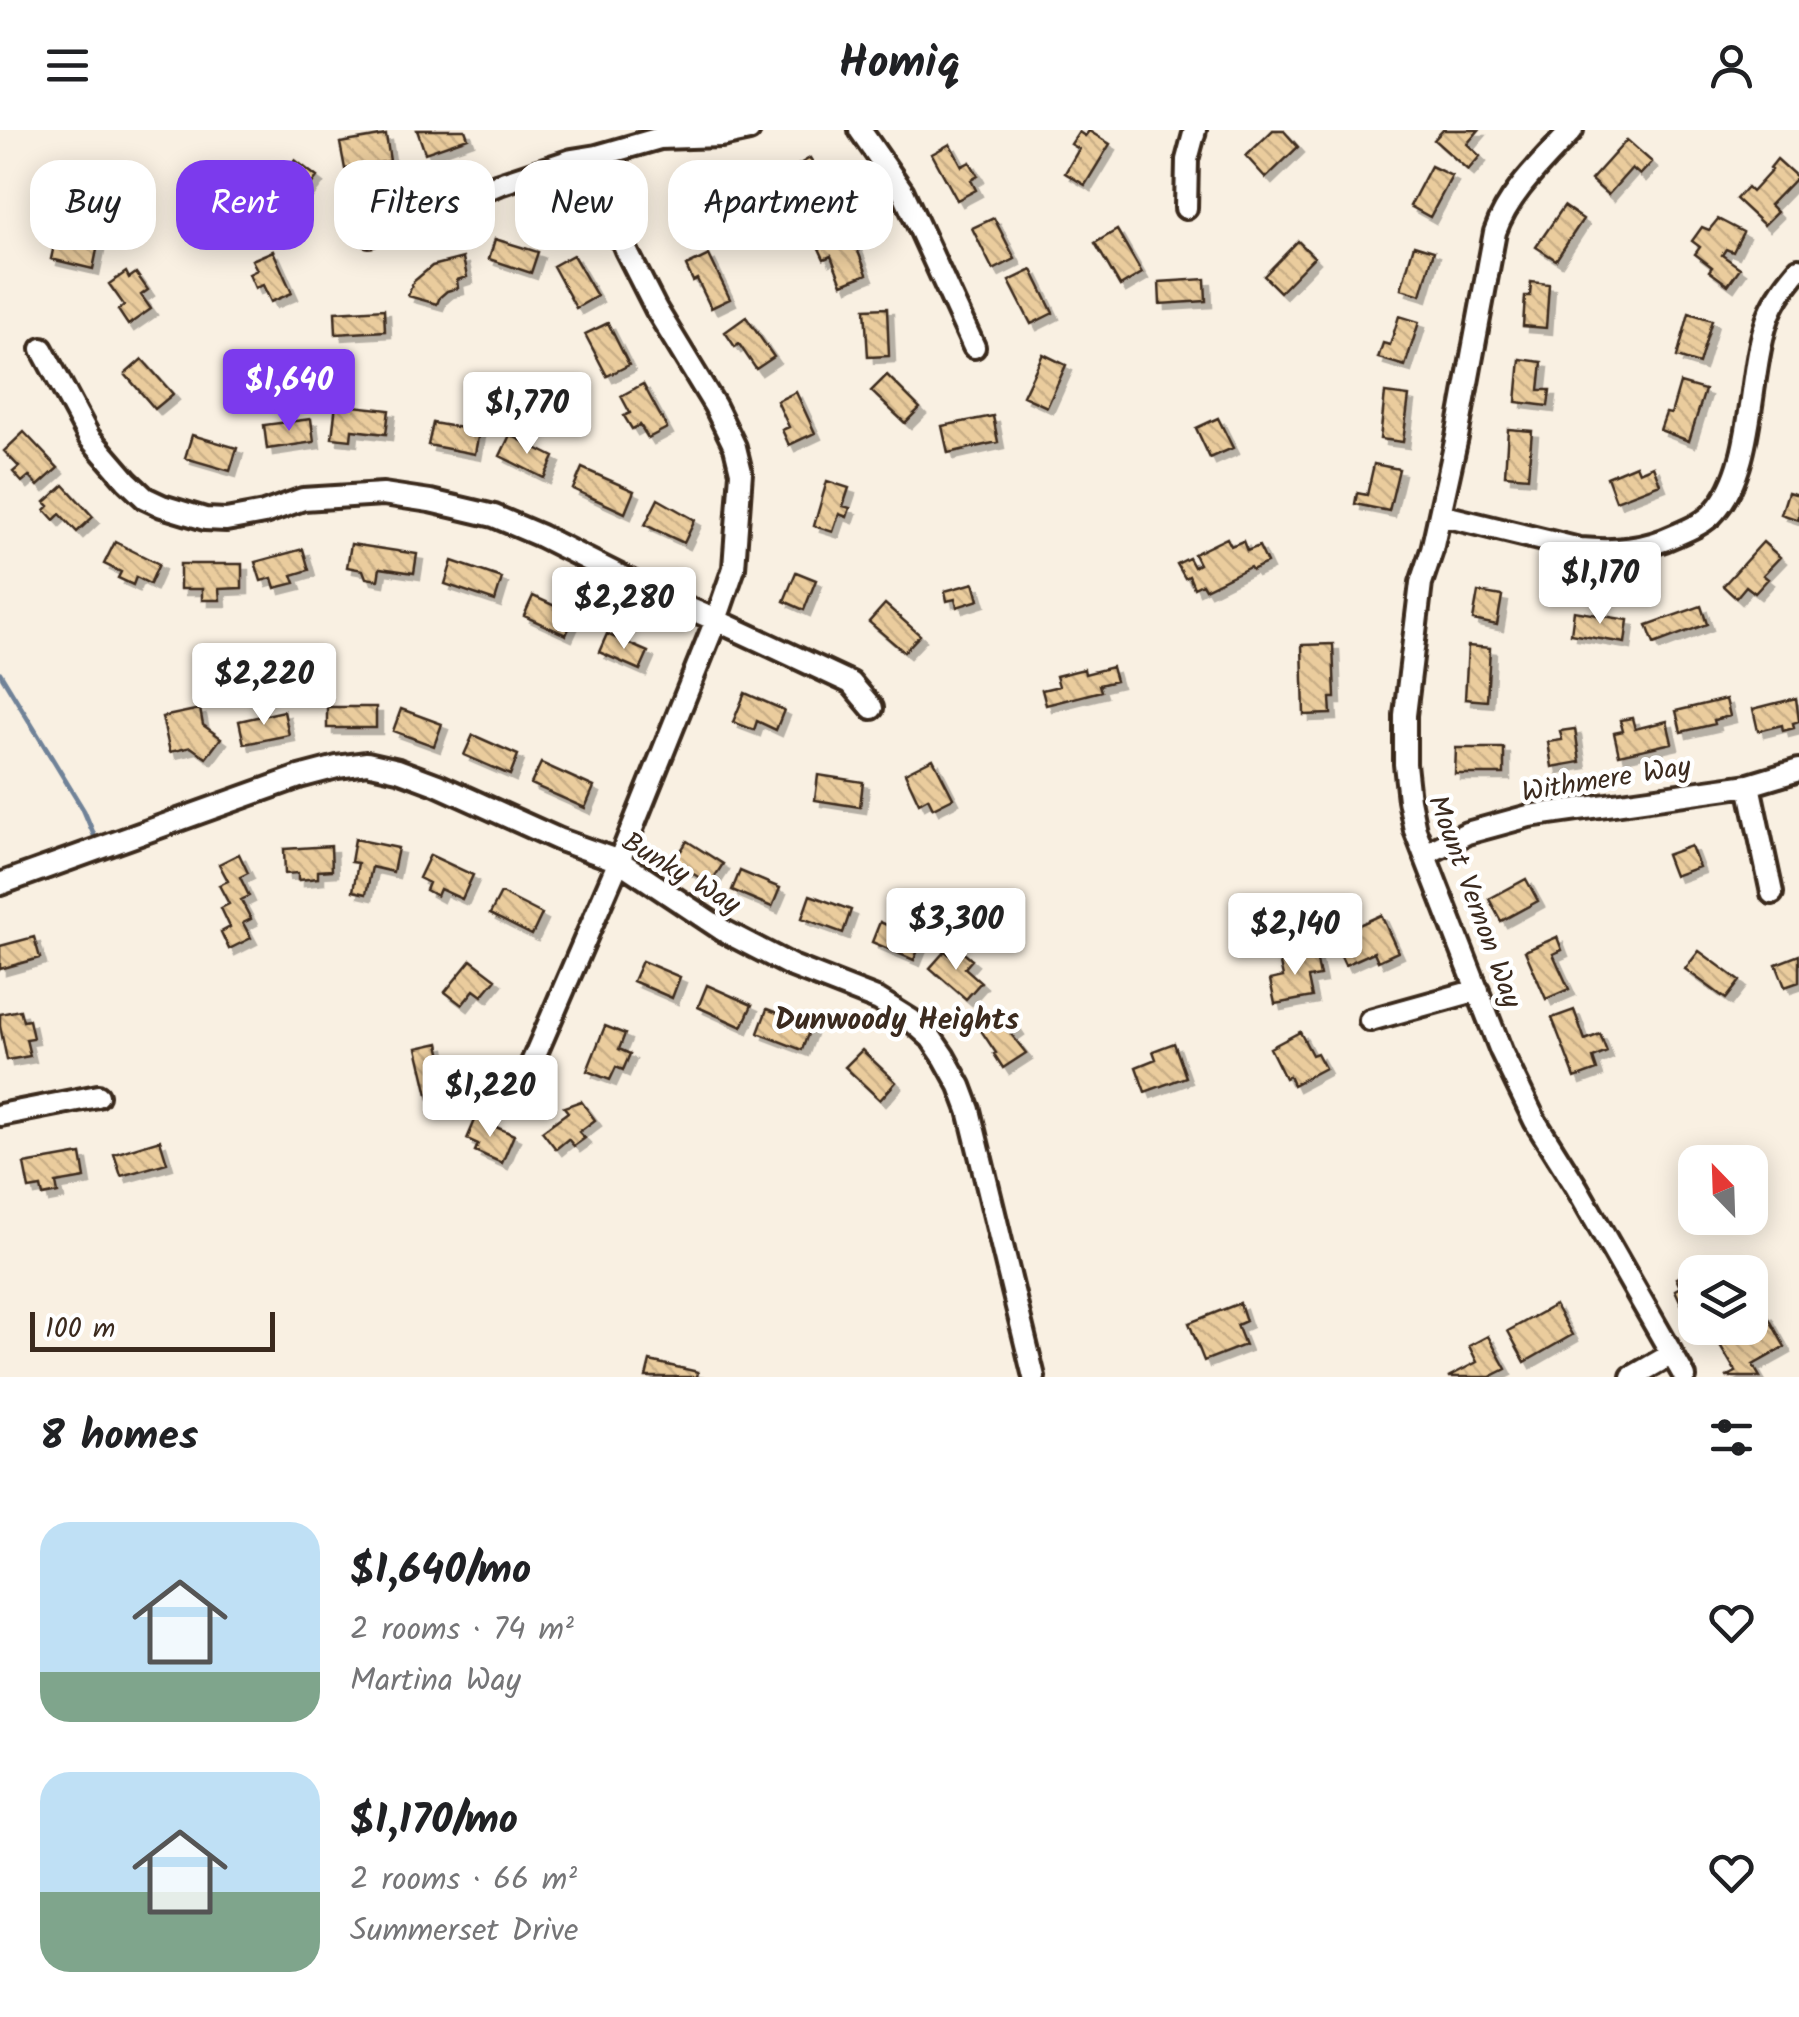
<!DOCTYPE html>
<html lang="en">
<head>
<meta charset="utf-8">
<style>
  :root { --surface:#fff; --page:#f6f6f6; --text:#202124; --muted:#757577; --accent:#7c3aed }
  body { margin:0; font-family:Kalam,sans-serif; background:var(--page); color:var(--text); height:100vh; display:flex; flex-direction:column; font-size:38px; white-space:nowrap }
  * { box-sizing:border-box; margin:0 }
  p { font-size:32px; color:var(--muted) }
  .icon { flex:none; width:55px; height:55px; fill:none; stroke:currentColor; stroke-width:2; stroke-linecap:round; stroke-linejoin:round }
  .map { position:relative; height:1247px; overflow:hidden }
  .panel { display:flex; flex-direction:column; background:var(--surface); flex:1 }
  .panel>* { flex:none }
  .top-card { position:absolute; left:30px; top:30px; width:1000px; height:90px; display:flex; gap:20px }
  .needle { width:65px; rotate:337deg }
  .controls { position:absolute; left:1678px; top:1015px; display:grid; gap:20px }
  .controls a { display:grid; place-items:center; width:90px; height:90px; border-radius:20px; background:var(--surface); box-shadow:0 5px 25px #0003; font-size:50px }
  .scale { position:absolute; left:30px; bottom:25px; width:245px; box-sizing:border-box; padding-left:10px; border:5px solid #3b2a1e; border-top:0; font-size:28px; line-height:35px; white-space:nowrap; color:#3b2a1e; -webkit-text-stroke:8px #fff; paint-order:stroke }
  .price { position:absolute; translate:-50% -85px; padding:0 22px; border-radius:10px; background:#fff; color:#222; font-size:32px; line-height:65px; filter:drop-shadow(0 2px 5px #0008) }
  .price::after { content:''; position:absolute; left:50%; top:60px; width:30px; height:22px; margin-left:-15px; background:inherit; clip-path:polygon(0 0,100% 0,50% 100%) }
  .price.current { background:var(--accent); color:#fff }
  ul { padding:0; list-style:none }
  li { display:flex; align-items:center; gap:30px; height:250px; padding:0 40px }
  li span { display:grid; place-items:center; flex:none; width:280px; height:200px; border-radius:30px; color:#555 }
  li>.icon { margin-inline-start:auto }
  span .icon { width:120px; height:120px; fill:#fffc; stroke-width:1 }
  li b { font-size:42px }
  h2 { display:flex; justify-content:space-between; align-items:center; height:120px; padding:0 40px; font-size:42px }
  .pill { padding:0 35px; border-radius:30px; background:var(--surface); box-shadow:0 5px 25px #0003; font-size:35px; line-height:90px }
  .pill.current { background:var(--accent); color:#fff }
  header { display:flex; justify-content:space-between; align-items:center; height:130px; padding:0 40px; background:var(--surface); font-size:45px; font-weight:700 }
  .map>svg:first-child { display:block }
</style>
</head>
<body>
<header><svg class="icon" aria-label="menu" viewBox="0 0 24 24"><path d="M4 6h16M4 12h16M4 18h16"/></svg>Homiq<svg class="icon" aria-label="person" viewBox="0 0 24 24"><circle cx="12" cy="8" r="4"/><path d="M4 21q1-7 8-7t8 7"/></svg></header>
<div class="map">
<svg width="1799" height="1247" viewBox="0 0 1799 1247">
  <defs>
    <pattern id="building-back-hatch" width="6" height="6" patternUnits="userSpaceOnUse" patternTransform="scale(2.5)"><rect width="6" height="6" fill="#eacc9d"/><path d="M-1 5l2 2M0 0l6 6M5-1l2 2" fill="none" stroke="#caaf87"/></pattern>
    <filter id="shadow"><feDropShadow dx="6" dy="6" stdDeviation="0" flood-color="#0004"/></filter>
  </defs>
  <rect width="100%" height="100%" fill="#f9f0e2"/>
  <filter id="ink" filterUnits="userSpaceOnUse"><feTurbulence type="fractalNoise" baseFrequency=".01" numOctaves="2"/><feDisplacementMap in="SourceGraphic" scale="20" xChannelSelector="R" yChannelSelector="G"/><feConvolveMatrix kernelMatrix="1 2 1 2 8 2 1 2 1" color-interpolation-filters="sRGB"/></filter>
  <g filter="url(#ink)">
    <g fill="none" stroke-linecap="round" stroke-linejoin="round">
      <path stroke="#6f8298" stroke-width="5" d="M0 543 84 681 94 705"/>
    </g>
    <path fill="url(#building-back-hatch)" stroke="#3b2a1e" stroke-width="2.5" filter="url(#shadow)" d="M417 0H465L468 8 425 23Z
      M1273 0H1283L1298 17 1266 48 1246 26Z
      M1443 0H1479L1467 14 1480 26 1468 40 1434 10Z
      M1089 1 1110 14 1085 55 1065 43 1079 19 1071 14 1079 2 1085 6Z
      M386 5 390 31 345 39 340 13Z
      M1627 10 1652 32 1640 45 1632 38 1608 65 1591 50Z
      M950 14 962 36 970 32 978 46 971 50 976 60 957 70 932 24Z
      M810 28 833 64 814 77 790 40Z
      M1777 29 1797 47 1770 75 1777 82 1764 95 1736 69 1747 57 1752 62 1772 40 1770 38Z
      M295 30 317 47 288 85 268 69 281 52 274 46 282 35 288 39Z
      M1431 36 1452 46 1430 87 1410 76Z
      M694 56 718 64 700 110 677 102Z
      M1564 76 1583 89 1556 130 1536 117Z
      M994 88 1015 129 993 140 972 98Z
      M1718 89 1743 102 1733 122 1726 119 1722 125 1740 138 1728 155 1709 141 1712 137 1695 124 1700 117 1692 111 1702 97 1709 100Z
      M1117 100 1142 143 1120 156 1095 113Z
      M850 101 867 144 842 154 831 126 824 129 817 114Z
      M56 106 98 115 93 139 51 129Z
      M495 109 538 122 531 143 489 129Z
      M1298 111 1314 127 1280 162 1264 146Z
      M1414 115 1434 121 1421 165 1401 159Z
      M273 121 292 163 271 172 263 155 255 158 249 144 257 140 252 130Z
      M573 125 597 166 576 178 553 136Z
      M709 125 730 169 711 178 697 149 693 151 686 136Z
      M463 128 467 147 457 150 458 158 447 161 440 167 437 174 408 166 413 152 432 136Z
      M1032 140 1053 183 1031 194 1009 151Z
      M126 142 129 148 136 143 148 160 141 165 151 179 128 195 118 180 124 175 109 154Z
      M1205 149 1206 171 1160 174 1159 152Z
      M1531 152 1549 154 1546 198 1523 196 1525 166H1530Z
      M887 178 889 226 868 227 865 179Z
      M384 179 385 201 336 204 335 182Z
      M1689 183 1712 190 1699 234 1677 227Z
      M1399 186 1419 192 1405 236 1378 228 1383 213 1390 215Z
      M746 187 774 227 756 239 739 214 735 217 725 202Z
      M608 193 629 235 607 246 585 204Z
      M1043 224 1066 235 1047 277 1023 266Z
      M142 229 173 264 155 279 125 244Z
      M1520 229 1542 232 1539 260H1550L1548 276 1516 272Z
      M887 245 920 278 905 293 871 261Z
      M1680 253 1705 260 1689 311 1660 300 1666 283 1671 284Z
      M643 254 667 298 648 308 640 295 632 299 624 286 630 283 621 266Z
      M796 262 815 303 789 315 782 300 789 297 777 271Z
      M1385 263 1409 266 1403 312 1380 309Z
      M336 274 389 280 386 304 352 300 351 310 332 308Z
      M993 286 998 312 948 323 942 296Z
      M1218 288 1233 318 1210 328 1196 298Z
      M311 289 314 312 267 319 264 295Z
      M433 293 479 301 475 324 428 315Z
      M1508 299 1532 301 1528 347 1505 345Z
      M24 302 58 338 38 356 29 346 22 352 13 342 19 337 4 321Z
      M192 305 237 318 230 341 185 328Z
      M510 305 554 327 544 348 500 326Z
      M1374 334 1399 339 1389 381 1355 374 1357 363 1367 365Z
      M1636 335 1639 342 1653 336 1660 354 1616 371 1607 347Z
      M582 338 634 361 625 383 573 359Z
      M827 351 849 358 843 376 850 378 847 387 839 384 833 402 814 396Z
      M64 355 93 387 77 402 60 384 54 390 45 380 49 376 45 372Z
      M1788 362 1799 365V390L1781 384Z
      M658 369 695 390 684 413 645 395Z
      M1227 408 1231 416 1243 411 1247 421 1259 416 1267 433 1252 440 1250 437 1205 459 1202 454 1194 458 1189 446 1185 448 1177 434 1189 428 1194 437 1199 434 1194 424Z
      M115 412 159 434 150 454 136 447 133 455 118 448 121 442 104 434Z
      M1763 412 1780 427 1763 445 1768 449 1755 463 1746 456 1736 468 1723 456Z
      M351 414 417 424 414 443 380 438 378 450 366 448 363 440 347 437Z
      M303 419 309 440 292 445 295 453 275 458 272 448 261 451 255 432Z
      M452 431 502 448 495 471 445 454Z
      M180 434H242V458L219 459 220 470H202V459H180Z
      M796 442 816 450 804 480 784 471Z
      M974 453 979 470 957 477 955 469 947 471 945 461Z
      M1478 462 1502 466 1497 495 1473 490Z
      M533 466 575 485 566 505 524 486Z
      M885 474 920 505 904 522 869 492Z
      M1701 476 1707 494 1654 514 1647 495Z
      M1574 481 1628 490 1625 513 1571 504Z
      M607 504 648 522 640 540 599 522Z
      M1333 514 1335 568H1330L1331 584 1304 585 1302 515Z
      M1468 516 1490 518 1487 571 1465 569Z
      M1112 537 1116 551 1099 555 1101 561 1046 575 1042 560 1059 556 1056 546 1084 539 1085 544Z
      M745 563 784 580 776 600 757 591 754 600 733 592Z
      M1796 568 1799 591 1793 593 1794 598 1783 601 1782 595 1758 601 1753 579Z
      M1726 569 1730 586 1714 590 1715 594 1681 602 1676 581Z
      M327 577H376V598H327Z
      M200 579 203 595 221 608 206 628 191 617 170 622 162 587Z
      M401 579 442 594 434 616 393 601Z
      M284 581 289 605 244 614 239 591Z
      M1632 588 1635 599 1667 591 1672 613 1619 625 1614 603 1623 601 1620 590Z
      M1575 599 1580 632 1552 637 1548 612 1562 610 1560 601Z
      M473 605 518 625 510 645 464 625Z
      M1456 618H1504V644H1455Z
      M933 629 953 668 933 678 928 668 919 673 905 643Z
      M541 633 594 657 585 678 531 654Z
      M818 645 863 652 860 677 815 670Z
      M355 709 398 718 393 742 372 737 366 764 353 761 358 733 351 732Z
      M687 711 723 734 710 754 674 732Z
      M331 716 332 740 318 741V748L298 750V743L285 744 284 719Z
      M1691 716 1699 737 1674 746 1666 725Z
      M239 724 248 743 240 747 249 766 241 770 251 789 243 793 251 808 229 819 221 802 230 797 221 778 229 774 219 755 228 751 219 734Z
      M430 725 473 745 462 769 440 759 437 766 426 760 429 753 419 748Z
      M740 741 780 758 772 777 732 760Z
      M1526 749 1538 771 1501 791 1489 769Z
      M501 763 542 784 532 805 490 784Z
      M810 765 851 780 843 803 802 788Z
      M1381 785 1398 822 1378 831 1374 822 1345 835 1332 807Z
      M880 792 922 810 914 830 872 812Z
      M34 807 40 828 0 839V816Z
      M1557 807 1562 820 1553 824 1569 859 1546 869 1525 821Z
      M960 820 972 830 965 838 981 852 966 869 930 838 945 821 953 828Z
      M1315 821 1320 846 1308 848 1312 867 1275 874 1270 850 1283 847 1279 829Z
      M1699 821 1740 851 1726 869 1685 839Z
      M1799 825V852L1785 857 1776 834Z
      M471 830 496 849 482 866 474 860 462 875 445 862Z
      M642 831 680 847 672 868 633 851Z
      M707 855 752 875 742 897 698 877Z
      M767 879 811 896 802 920 758 903Z
      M20 880 23 891 29 890 33 908 26 909 30 926 7 930 0 896V884Z
      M1574 880 1585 910 1600 904 1607 922 1593 928 1597 940 1575 948 1552 888Z
      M998 884 1005 895 1012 890 1018 899 1011 904 1026 923 1003 938 994 924 996 923 978 896Z
      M605 896 625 904 619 919 630 924 623 940 616 937 610 950 587 941Z
      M1300 902 1312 925 1317 923 1325 938 1293 955 1289 946 1285 948 1270 918Z
      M439 913 450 964 429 969 417 918Z
      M1174 913 1186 947 1145 962 1136 937 1156 929 1153 921Z
      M862 920 896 952 880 970 845 937Z
      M581 971 595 990 579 1002 585 1008 574 1016 568 1009 556 1019 542 1001 568 982 564 977Z
      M476 988 514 1005 502 1033 475 1021 478 1014 467 1009Z
      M160 1010 167 1033 121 1046 114 1024Z
      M81 1024 85 1048 56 1053 58 1063 43 1066 41 1057 29 1059 24 1034Z
      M1710 1132 1715 1142H1695V1178L1685 1182 1675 1160 1680 1157 1676 1148Z
      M1240 1173 1246 1191 1237 1195 1245 1215 1204 1231 1189 1193Z
      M1555 1175 1572 1205 1525 1232 1508 1201Z
      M1766 1183 1785 1217 1753 1235 1760 1247H1726L1736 1242 1717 1210 1740 1198H1750V1192Z
      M1488 1206 1506 1239 1490 1247H1448L1477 1232 1469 1216Z
      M650 1231 698 1242 697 1247H646Z"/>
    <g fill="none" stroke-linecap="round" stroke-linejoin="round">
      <g stroke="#3b2a1e" stroke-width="28">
        <path id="minor" d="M860 0 903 62 974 217
          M1572 0C1544 31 1509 62 1495 102L1457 307 1432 420 1421 453 1405 585V634L1409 670 1415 700 1501 921 1535 991 1577 1058 1685 1247
          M1186 78 1187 30 1195 0
          M369 105 426 85 499 54 572 30 597 26 660 8 721 6 749 0
          M42 219 89 307 127 351 145 368 162 376 205 389 226 390 264 383 303 369 383 364 430 371 494 386 541 406 660 466 716 490 851 553 872 578
          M1440 385 1580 419C1615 422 1644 420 1676 405 1690 399 1705 393 1715 381 1755 337 1748 246 1767 191 1773 171 1786 154 1799 139
          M1749 655 1772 763
          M1426 724 1467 703 1529 686 1749 655 1799 640
          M0 754 299 647 337 637 367 633 398 640 438 655 560 710 619 731 724 801 792 836 879 870 911 890 931 908 944 927 960 956 969 980 1034 1247
          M1370 890 1478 860
          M531 935 619 731 716 490 734 438 741 342 735 317 715 276 656 179 626 120 609 80 597 26
          M0 985 98 966
          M1632 1247 1672 1224"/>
      </g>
      <use href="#minor" stroke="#fff" stroke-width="20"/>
    </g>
  </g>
  <g text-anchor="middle" stroke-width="9" stroke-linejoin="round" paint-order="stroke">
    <g font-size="28" fill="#3b2a1e" stroke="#fff">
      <text transform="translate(1606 648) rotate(-9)" y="10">Withmere Way</text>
      <text transform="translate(682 742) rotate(31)" y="10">Bunky Way</text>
      <text transform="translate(1476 771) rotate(70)" y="10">Mount Vernon Way</text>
    </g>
    <g font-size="30" font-weight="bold" fill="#3b2a1e" stroke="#fff">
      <text x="897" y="899">Dunwoody Heights</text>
    </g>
  </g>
</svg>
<div class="controls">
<a><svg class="needle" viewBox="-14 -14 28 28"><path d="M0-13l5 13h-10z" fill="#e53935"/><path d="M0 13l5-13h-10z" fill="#757577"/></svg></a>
<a><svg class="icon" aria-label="layers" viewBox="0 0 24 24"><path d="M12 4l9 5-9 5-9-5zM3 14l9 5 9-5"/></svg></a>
</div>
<div class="scale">100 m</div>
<b class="price current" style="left:289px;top:304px">$1,640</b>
<b class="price" style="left:527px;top:327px">$1,770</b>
<b class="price" style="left:1600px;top:497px">$1,170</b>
<b class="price" style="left:624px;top:522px">$2,280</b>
<b class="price" style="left:264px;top:598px">$2,220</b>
<b class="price" style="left:956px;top:843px">$3,300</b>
<b class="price" style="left:1295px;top:848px">$2,140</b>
<b class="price" style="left:490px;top:1010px">$1,220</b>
<div class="top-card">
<a class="pill">Buy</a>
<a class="pill current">Rent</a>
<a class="pill">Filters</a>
<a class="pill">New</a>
<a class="pill">Apartment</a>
</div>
</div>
<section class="panel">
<h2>8 homes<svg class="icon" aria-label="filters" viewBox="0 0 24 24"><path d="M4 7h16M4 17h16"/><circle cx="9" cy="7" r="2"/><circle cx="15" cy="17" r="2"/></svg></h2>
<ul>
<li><span style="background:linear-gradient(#bfe0f5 75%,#7fa58c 0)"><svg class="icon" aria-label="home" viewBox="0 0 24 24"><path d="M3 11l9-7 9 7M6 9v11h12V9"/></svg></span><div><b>$1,640/mo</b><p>2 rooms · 74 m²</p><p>Martina Way</p></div><svg class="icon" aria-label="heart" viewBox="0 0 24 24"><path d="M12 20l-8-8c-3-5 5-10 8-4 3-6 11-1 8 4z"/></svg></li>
<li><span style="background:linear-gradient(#bfe0f5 60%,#7fa58c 0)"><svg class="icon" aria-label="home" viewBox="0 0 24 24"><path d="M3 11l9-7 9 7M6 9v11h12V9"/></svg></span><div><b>$1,170/mo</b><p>2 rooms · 66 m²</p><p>Summerset Drive</p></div><svg class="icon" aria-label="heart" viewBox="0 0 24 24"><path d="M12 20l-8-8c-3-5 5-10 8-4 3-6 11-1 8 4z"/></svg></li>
</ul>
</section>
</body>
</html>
